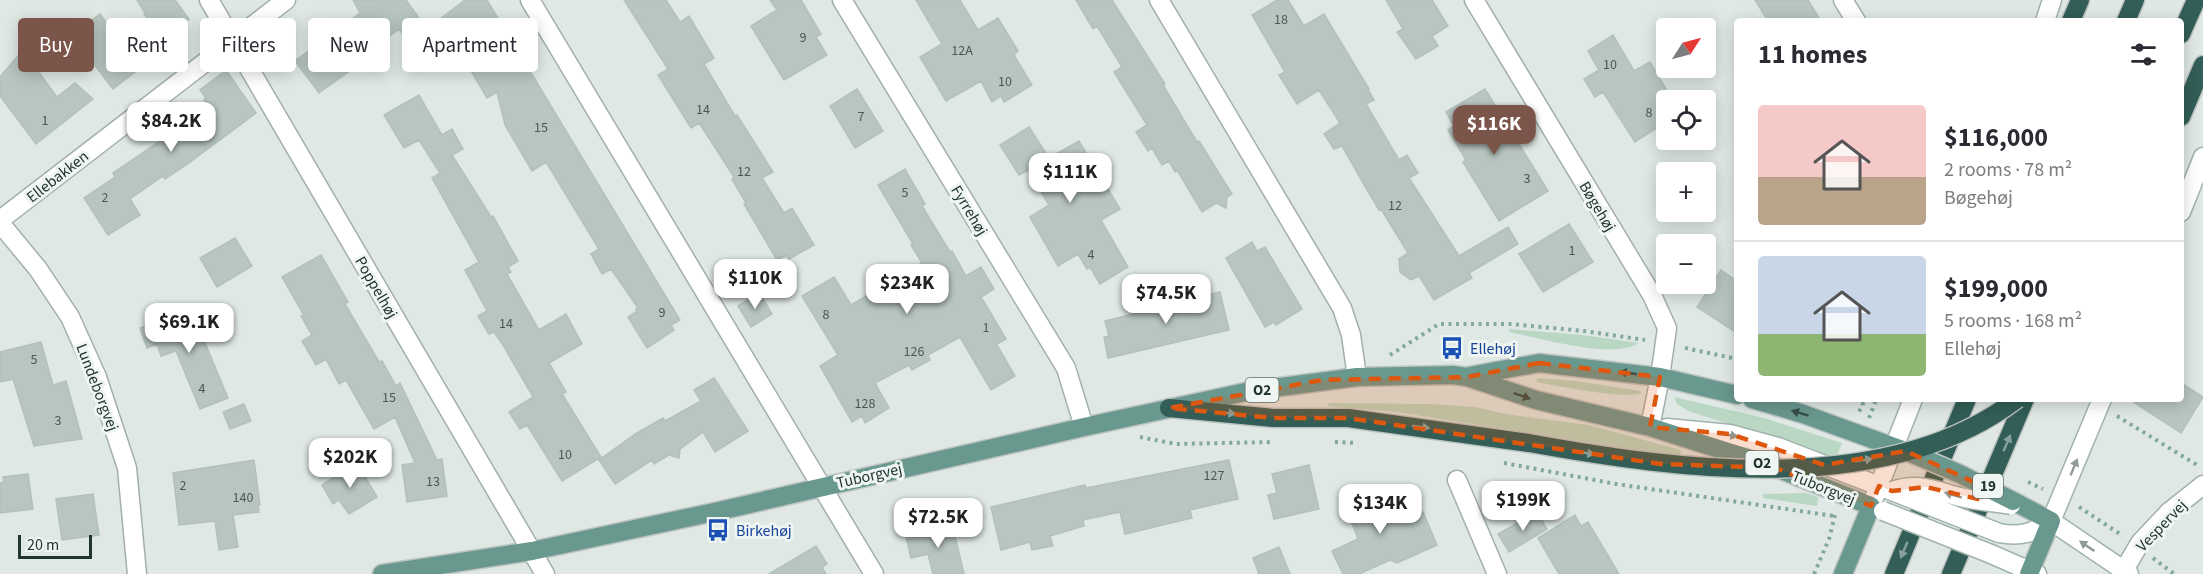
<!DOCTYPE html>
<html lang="en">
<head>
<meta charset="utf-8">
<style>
  :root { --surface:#fff; --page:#f7f7f7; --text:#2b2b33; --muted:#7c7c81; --line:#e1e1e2; --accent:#7c554a }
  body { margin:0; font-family:"Source Sans 3",sans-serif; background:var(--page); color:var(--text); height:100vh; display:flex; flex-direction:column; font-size:22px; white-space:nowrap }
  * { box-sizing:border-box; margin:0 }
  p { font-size:20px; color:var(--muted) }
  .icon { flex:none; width:33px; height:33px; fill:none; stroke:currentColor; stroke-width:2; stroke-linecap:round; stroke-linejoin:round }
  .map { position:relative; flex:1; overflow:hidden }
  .drawer { position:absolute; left:1734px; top:18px; width:450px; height:384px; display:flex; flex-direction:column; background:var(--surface); border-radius:6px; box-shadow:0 3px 15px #0003 }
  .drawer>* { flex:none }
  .hud { position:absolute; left:18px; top:18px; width:570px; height:54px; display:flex; gap:12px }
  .needle { width:39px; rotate:54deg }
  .tools { position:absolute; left:1656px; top:18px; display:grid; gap:12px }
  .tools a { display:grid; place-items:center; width:60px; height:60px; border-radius:6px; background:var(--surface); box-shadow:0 3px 15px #0003; font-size:30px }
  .scale { position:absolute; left:18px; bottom:15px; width:74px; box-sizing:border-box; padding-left:6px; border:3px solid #223631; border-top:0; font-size:16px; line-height:21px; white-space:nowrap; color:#223631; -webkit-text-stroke:4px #eff5f2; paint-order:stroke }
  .price { position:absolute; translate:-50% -51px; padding:0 14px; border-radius:12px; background:#fff; color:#222; font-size:20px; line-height:39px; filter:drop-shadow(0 2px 3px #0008) }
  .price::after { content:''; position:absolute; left:50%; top:36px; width:18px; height:14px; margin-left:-9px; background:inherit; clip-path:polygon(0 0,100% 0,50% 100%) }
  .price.current { background:var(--accent); color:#fff }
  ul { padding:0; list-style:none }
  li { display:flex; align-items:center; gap:18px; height:150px; padding:0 24px }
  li+li { border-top:2px solid var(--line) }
  li span { display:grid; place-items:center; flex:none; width:168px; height:120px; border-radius:6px; color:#555 }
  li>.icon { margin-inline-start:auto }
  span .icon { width:72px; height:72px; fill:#fffc; stroke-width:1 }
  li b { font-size:26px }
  h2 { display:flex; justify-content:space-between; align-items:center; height:72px; padding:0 24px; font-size:26px }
  .tag { padding:0 21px; border-radius:6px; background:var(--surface); box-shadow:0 3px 15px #0003; font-size:21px; line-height:54px }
  .tag.current { background:var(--accent); color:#fff }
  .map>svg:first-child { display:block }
</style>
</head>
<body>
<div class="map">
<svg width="2203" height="574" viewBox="0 0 2203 574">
  <rect width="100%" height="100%" fill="#dfe8e4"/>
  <path fill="#bad7c3" d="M1509 329 1583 335 1639 343C1614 360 1540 338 1509 332Z
    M1539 378 1576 381 1640 391 1642 393C1627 400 1558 386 1537 382L1536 380Z
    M1674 397 1764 418 1842 443 1835 460 1778 439 1688 411 1677 404Z
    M1329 403 1431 404 1475 407 1506 414 1589 425 1681 450 1680 455 1661 454 1396 412 1327 406Z
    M1806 493 1818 497 1817 506 1763 498V494Z"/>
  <path fill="#b8c5c0" stroke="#b2c1bb" stroke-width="1.5" d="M137 0H175L189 19 164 38 144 14 145 13Z
    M353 0H406L427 29 465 0H487L680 320 671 325 674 330 647 348 628 317 637 311 636 309 638 308 611 269 602 274 591 254 599 249 546 162 532 171 505 125 497 92 487 98 453 40 424 63 399 29 361 58 363 61 319 93 295 61 360 13Z
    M624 0H666L680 22 689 16 714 58 704 64 735 116 737 115 773 172 762 178 784 213 792 208 814 245 789 259 786 255 777 260 744 204 746 203 732 179 734 177 705 132 699 123 691 128 658 75 668 69Z
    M770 0H801L821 34 816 37 827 55 784 80 751 26 777 10Z
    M916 0H960L978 30 998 18 1018 51 1014 55 1032 85 1004 102 1001 96 992 102 981 81 946 101 920 57 942 44Z
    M1076 0H1112L1165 84 1163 85 1197 142 1199 141 1232 194 1227 197 1226 208 1216 203 1202 212 1177 170 1175 172 1169 161 1162 165 1152 148 1148 151 1136 132 1147 125 1114 72 1122 67 1097 26 1093 29Z
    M1277 0H1288L1304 26 1324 14 1369 89 1368 90 1374 100 1366 104 1399 160 1407 155 1418 173 1409 178 1459 256 1508 227 1518 244 1469 273 1472 278 1434 300 1419 276 1411 280 1400 272 1399 259 1408 253 1381 209 1379 210 1366 188 1342 146 1334 149 1324 134 1340 123 1319 90 1297 104 1279 75 1285 72 1252 15Z
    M1386 0H1432L1448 26 1432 36 1438 46 1416 59 1397 32 1403 29Z
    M1755 0H1808L1821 21H1768Z
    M100 14 140 68 113 89 72 35Z
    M1613 35 1634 71 1650 62 1666 89V122L1635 142 1603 92 1595 97 1584 79 1599 70 1588 51Z
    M28 44 46 59 37 70 57 97 75 83 93 99 36 144 0 96V77Z
    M226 70 256 113 189 163 165 179 163 176 130 199 140 215 108 235 84 198 115 177 113 173 210 107 204 100 206 98 200 90Z
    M857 89 883 131 855 148 830 106Z
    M1485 89 1548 191 1499 221 1463 162 1466 160 1448 130 1454 126 1446 112Z
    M419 95 442 135 452 129 463 149 452 155 491 217 493 216 518 261 508 267 511 272 507 274 539 330 566 314 582 344 549 363 566 392 562 394 601 457 562 481 527 425 520 429 509 412 533 397 503 345 494 332 489 334 478 316 487 311 465 270 479 262 432 178 440 173 419 140 404 148 384 115Z
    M1029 127 1049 158 1079 141 1120 209 1101 220 1128 267 1100 284 1090 267 1087 269 1078 254 1058 266 1030 217 1049 205 1028 170 1019 175 1000 145Z
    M905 169 925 204 922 206 950 252 952 251 966 276 981 267 994 289 981 297 1006 339 993 346 997 345 1015 376 991 390 960 337 928 355 930 360 912 370 909 365 875 383 889 408 865 423 862 416 852 422 820 366 838 355 802 296 834 277 851 305 922 263 911 245 913 244 878 185Z
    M1569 224 1593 262 1543 292 1519 254Z
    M235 238 252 266 217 287 200 258Z
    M1252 242 1257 251 1265 247 1302 309 1276 325 1274 322 1265 327 1226 258Z
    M321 255 348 302 345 304 379 362 382 361 396 386 400 383 437 460 442 459 447 496 407 502 402 465 415 463 395 417 374 429 346 380 339 384 326 359 316 365 302 341 312 335 301 316 304 315 282 277Z
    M1721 270 1737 281V333L1697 307Z
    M759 292 772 314 751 327 738 306Z
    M1220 292 1229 330 1108 358 1104 337 1109 336 1105 321Z
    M196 309 207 336 203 338 228 398 200 409 176 351 161 356 157 344 147 348 140 328Z
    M41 342 53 385 66 381 82 439 34 446 13 379 0 382V352Z
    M714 378 748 431 715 452 703 432 680 449 679 458 669 455 654 464 652 460 615 484 599 460 637 433 663 418 665 421 701 401 694 390Z
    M2181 383 2203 397 2181 433 2129 399H2181Z
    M244 404 251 421 230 429 223 412Z
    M254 460 260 505H258L259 512 233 515 238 547 219 550 215 521 179 525 173 473Z
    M1229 460 1238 499 1190 510 1192 518 1125 534 1120 512 1083 520 1084 526 1050 536 1053 546 1032 550 1030 542 1001 550 991 507 1085 485 1086 488Z
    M357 463 377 497 349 514 339 500 333 504 322 485Z
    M1309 465 1319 509 1274 519 1268 495 1277 493 1272 474Z
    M28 474 33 509 0 513V483L4 482 3 477Z
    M1375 487 1385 522 1411 512 1413 516 1423 512 1437 545 1397 563 1390 560 1359 574H1343L1332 551 1358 539 1342 497Z
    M93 494 99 535 62 540 56 499Z
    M1537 512 1547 529 1509 552 1498 534Z
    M1575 515 1581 526 1588 522 1619 574H1559L1538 538Z
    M952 523 964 574H933L928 554 911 558 906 536Z
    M816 546 827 564 822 567 826 574H769Z
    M1279 547 1290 574H1259L1253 558Z"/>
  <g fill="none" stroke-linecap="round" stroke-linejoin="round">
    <g stroke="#a3afab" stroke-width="21">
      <path id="street" d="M209 0 545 574
        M530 0 874 574
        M842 0 1066 368 1084 427
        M1159 0 1342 308 1351 335 1357 377
        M1474 0 1652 295 1667 328 1660 377 1650 427
        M1843 0 1856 21
        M0 220 286 0
        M0 223 38 269 70 317 97 377 127 468 137 574
        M1457 480 1497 574
        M2124 570 2140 543 2169 512 2203 485"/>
    </g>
    <g stroke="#a0b2ac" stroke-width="21">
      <path id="secondary" d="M2045 21 2052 0
        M2181 212 2203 157
        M1667 428 1730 434 1778 447 1892 491
        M1875 496 1913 399
        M2051 521 2129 574
        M1999 533C2020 537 2034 533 2051 521L2102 399
        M1991 554 2037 574"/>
    </g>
    <g stroke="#bdc3c1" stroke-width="21">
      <path id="primary" d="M1469 376 1539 363 1660 377 1737 395
        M1752 399 1803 414 1908 452
        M2013 501 2051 521 2029 574
        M382 574 532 551 719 511 1084 427 1250 391 1357 377 1453 375 1467 377 1536 400 1650 427 1769 465 1871 506 1843 574"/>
    </g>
    <g stroke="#bdc3c1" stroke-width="21">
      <path id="highway" d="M2071 21 2080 0
        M2126 21 2135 0
        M2181 34 2196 0
        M2181 117 2203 65
        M1169 408 1273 418H1348L1529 443
        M1894 574 1967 399
        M1951 574 2025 399"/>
    </g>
    <path stroke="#83a89e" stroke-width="4" stroke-dasharray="3 4.5" stroke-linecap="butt" d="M1685 348 1737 359
      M1390 355 1439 324H1510L1584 331 1645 340
      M1855 399 1863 404 1858 414
      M2117 416 2197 465
      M1869 418 1875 403 1873 399
      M1140 437 1176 444 1273 442
      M1335 442 1357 443
      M1504 463 1616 484 1834 516
      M2028 482 2043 489
      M2079 507 2120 534
      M2153 558 2174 574
      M1814 574 1829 539 1835 515"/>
    <use href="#street" stroke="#fff" stroke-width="18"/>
    <use href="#secondary" stroke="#fff" stroke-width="18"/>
    <use href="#primary" stroke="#69988e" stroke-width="18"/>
    <use href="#highway" stroke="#325e57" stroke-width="18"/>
    <g stroke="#a0b2ac" stroke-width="21" stroke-linecap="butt">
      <path id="secondary-bridge" d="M1892 491C1919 482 1933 490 1960 497 1976 501 1994 502 2011 505
        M1892 491 1999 533
        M1883 511 1991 554"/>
    </g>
    <g stroke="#bdc3c1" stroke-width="21" stroke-linecap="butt">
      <path id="primary-bridge" d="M1908 452 1960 474 2013 501"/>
    </g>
    <g stroke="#bdc3c1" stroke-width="21" stroke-linecap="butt">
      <path id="highway-bridge" d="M1529 443C1679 470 1886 499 2017 399"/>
    </g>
    <use href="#secondary-bridge" stroke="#fff" stroke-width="18"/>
    <use href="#primary-bridge" stroke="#69988e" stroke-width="18"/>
    <use href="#highway-bridge" stroke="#325e57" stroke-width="18"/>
  </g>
  <defs><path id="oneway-solid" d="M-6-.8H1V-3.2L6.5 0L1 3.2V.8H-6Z" transform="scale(1.5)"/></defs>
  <g fill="#344e48">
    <use href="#oneway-solid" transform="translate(1628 373) rotate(-172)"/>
    <use href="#oneway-solid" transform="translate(1522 396) rotate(19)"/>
    <use href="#oneway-solid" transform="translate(1800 413) rotate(-163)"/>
  </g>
  <g fill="#87a29d">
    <use href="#oneway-solid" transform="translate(1227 413) rotate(5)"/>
    <use href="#oneway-solid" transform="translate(1421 427) rotate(8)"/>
    <use href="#oneway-solid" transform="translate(2007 443) rotate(-67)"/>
    <use href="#oneway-solid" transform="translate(1586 453) rotate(10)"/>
    <use href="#oneway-solid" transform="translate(1864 460) rotate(-9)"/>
    <use href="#oneway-solid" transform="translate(1904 550) rotate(113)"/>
  </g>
  <g fill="#909a98">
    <use href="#oneway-solid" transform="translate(1729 435) rotate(9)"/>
    <use href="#oneway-solid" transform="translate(2074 467) rotate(-68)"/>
    <use href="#oneway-solid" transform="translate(1953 495) rotate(-164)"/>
    <use href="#oneway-solid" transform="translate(2087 546) rotate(-146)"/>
  </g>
  <path fill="#de570e" fill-opacity="0.2" stroke="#de570e" stroke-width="4.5" stroke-dasharray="12 8" stroke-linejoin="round" d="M1539 363 1660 377 1650 427 1730 434 1824 465 1906 451 1987 488 1982 500 1926 487 1892 491 1879 486 1871 506 1776 468 1661 464 1348 418H1273L1169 408 1322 380 1467 377Z"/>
  <defs>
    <g id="bus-bare" transform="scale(1.8)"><path d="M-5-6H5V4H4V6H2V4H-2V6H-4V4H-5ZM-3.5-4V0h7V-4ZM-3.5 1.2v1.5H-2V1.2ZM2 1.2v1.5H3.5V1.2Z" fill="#1a4fb4" stroke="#eff5f2" stroke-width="2.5" paint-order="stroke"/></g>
  </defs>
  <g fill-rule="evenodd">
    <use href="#bus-bare" x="1452" y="348"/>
    <use href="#bus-bare" x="718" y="530"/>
  </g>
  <g text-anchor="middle" stroke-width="6" stroke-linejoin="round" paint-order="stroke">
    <g font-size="14" fill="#485a55">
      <text x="1281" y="24">18</text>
      <text x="803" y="42">9</text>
      <text x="962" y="55">12A</text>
      <text x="1610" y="69">10</text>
      <text x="1005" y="86">10</text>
      <text x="703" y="114">14</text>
      <text x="1649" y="117">8</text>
      <text x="861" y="121">7</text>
      <text x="45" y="125">1</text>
      <text x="541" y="132">15</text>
      <text x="744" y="176">12</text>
      <text x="1527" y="183">3</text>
      <text x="905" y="197">5</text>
      <text x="105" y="202">2</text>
      <text x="1395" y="210">12</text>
      <text x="1572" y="255">1</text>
      <text x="1091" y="259">4</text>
      <text x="662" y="317">9</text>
      <text x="826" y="319">8</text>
      <text x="506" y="328">14</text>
      <text x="986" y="332">1</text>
      <text x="914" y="356">126</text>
      <text x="34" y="364">5</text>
      <text x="202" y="393">4</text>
      <text x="389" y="402">15</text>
      <text x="865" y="408">128</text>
      <text x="58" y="425">3</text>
      <text x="565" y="459">10</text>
      <text x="1214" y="480">127</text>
      <text x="433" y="486">13</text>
      <text x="183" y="490">2</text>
      <text x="243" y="502">140</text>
    </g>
    <g fill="#eff5f2" stroke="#606f6b" stroke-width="1.5">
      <rect x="1245.5" y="378" width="33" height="24" rx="4.5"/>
      <rect x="1745.5" y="451" width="33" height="24" rx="4.5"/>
      <rect x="1973" y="474" width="30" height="24" rx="4.5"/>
    </g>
    <g font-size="15" font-weight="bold" fill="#223631">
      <text x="1262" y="395">O2</text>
      <text x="1762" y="468">O2</text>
      <text x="1988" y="491">19</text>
    </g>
    <g font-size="16" fill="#223631" stroke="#eff5f2">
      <text transform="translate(57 176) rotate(-38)" y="6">Ellebakken</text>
      <text transform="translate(1598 206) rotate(59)" y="6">Bøgehøj</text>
      <text transform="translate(970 210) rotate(59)" y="6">Fyrrehøj</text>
      <text transform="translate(377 287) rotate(60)" y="6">Poppelhøj</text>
      <text transform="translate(98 387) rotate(69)" y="6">Lundeborgvej</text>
      <text transform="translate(869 475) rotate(-13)" y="6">Tuborgvej</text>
      <text transform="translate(1824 487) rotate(22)" y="6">Tuborgvej</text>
      <text transform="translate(2161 525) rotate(-46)" y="6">Vespervej</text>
    </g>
    <g font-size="16" fill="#164399" stroke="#eff5f2" text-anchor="start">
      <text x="1470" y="354">Ellehøj</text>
      <text x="736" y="536">Birkehøj</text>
    </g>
  </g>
</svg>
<div class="tools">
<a><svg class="needle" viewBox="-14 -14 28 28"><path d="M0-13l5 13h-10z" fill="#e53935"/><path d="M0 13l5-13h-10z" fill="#7c7c81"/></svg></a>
<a><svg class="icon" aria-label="locate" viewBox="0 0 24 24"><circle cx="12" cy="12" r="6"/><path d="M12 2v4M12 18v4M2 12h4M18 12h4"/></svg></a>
<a>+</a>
<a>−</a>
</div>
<div class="scale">20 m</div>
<b class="price" style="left:171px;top:153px">$84.2K</b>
<b class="price current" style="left:1494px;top:156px">$116K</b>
<b class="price" style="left:1070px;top:204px">$111K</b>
<b class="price" style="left:755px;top:310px">$110K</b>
<b class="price" style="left:907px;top:315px">$234K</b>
<b class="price" style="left:1166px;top:325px">$74.5K</b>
<b class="price" style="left:189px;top:354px">$69.1K</b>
<b class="price" style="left:350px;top:489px">$202K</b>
<b class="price" style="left:1523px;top:532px">$199K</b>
<b class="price" style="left:1380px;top:535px">$134K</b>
<b class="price" style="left:938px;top:549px">$72.5K</b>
<div class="hud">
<a class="tag current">Buy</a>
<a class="tag">Rent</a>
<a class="tag">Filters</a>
<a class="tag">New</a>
<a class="tag">Apartment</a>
</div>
<section class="drawer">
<h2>11 homes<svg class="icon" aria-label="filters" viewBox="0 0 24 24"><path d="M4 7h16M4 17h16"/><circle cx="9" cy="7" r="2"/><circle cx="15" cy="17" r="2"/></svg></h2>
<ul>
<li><span style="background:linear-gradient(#f6c9c9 60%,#b9a48a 0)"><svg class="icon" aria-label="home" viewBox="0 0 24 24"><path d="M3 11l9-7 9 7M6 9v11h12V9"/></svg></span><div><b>$116,000</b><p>2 rooms · 78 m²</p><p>Bøgehøj</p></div></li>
<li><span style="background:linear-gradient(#c9d6e8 65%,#8fb573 0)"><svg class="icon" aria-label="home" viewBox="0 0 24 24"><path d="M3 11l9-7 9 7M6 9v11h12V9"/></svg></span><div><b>$199,000</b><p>5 rooms · 168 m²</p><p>Ellehøj</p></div></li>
</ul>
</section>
</div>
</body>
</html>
